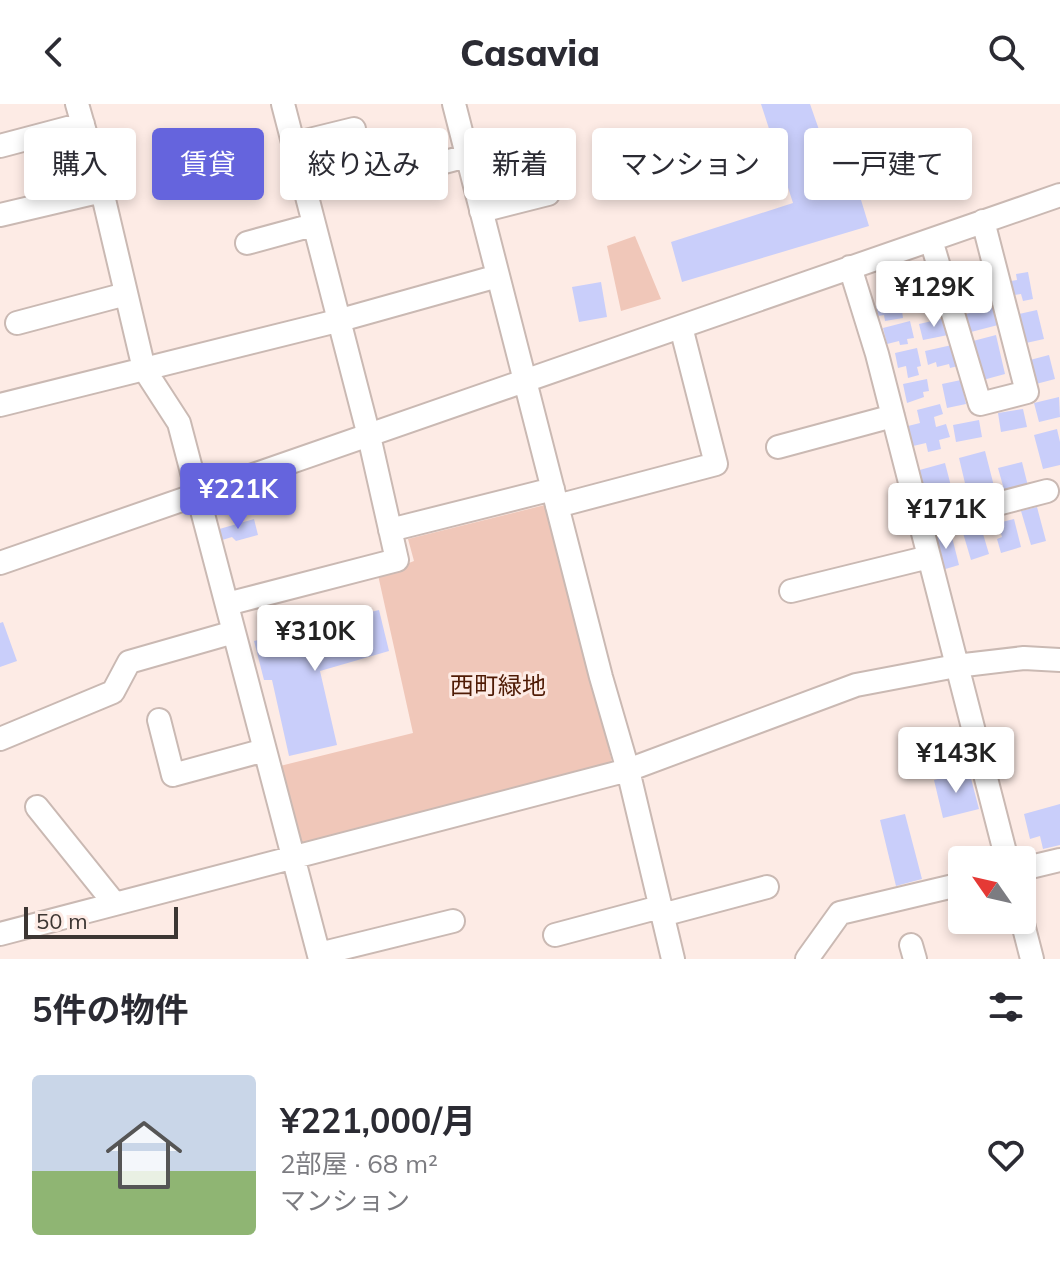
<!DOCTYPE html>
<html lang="ja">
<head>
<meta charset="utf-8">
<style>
  :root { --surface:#fff; --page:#f7f7f7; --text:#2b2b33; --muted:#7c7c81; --line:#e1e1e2; --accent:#6564dd }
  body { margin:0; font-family:Mulish,"Noto Sans JP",sans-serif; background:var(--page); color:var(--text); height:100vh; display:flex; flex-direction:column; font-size:30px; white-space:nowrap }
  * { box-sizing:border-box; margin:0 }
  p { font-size:26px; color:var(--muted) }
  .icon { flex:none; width:44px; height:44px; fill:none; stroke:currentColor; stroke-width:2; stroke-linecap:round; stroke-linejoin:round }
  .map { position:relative; height:855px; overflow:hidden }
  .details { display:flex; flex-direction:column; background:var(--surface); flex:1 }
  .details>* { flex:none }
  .guide { position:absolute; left:24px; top:24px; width:1012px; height:72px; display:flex; gap:16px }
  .needle { width:52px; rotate:304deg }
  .controls { position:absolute; left:948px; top:742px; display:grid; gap:16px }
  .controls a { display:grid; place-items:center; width:88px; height:88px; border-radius:8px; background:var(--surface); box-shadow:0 4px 12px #0003; font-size:40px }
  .scale { position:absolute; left:24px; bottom:20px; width:154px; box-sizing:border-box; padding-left:8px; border:4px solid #3c3633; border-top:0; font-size:22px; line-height:28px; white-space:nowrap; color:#3c3633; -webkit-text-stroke:6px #fdebe5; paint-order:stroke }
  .price { position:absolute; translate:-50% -68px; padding:0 18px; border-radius:8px; background:#fff; color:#222; font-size:26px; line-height:52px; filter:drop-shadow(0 2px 4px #0008) }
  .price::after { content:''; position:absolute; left:50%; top:48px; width:24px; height:18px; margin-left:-12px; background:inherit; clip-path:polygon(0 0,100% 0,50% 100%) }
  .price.active { background:var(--accent); color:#fff }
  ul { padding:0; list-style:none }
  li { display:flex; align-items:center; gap:24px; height:200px; padding:0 32px }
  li+li { border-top:2px solid var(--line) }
  li span { display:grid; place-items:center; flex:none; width:224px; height:160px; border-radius:8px; color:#555 }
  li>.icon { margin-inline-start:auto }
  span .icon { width:96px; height:96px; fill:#fffc; stroke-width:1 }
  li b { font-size:34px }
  h2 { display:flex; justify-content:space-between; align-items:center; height:96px; padding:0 32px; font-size:34px }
  .chip { padding:0 28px; border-radius:8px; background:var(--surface); box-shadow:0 4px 12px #0003; font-size:28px; line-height:72px }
  .chip.active { background:var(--accent); color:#fff }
  header { display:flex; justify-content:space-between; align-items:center; height:104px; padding:0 32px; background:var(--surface); font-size:36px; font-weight:800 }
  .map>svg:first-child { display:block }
</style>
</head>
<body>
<header><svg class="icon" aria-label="back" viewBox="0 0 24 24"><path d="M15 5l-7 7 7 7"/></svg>Casavia<svg class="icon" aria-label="search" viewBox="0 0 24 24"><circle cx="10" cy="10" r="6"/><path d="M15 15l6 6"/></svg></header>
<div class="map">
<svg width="1060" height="855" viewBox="0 0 1060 855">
  <rect width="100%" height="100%" fill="#fdebe5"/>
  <path fill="#f0c7b9" d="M635 132 661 195 621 207 607 142Z
    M549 400 612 658 302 740 280 662 413 629 378 471 414 457 408 435Z"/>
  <path fill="#c9cefa" d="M761 0H810L838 80 854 73 869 122 682 178 671 138 793 99Z
    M1028 168 1033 195 1023 197 1021 190 1014 191 1011 177 1017 176 1016 170Z
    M979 177 980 181 989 180 991 191 977 194 978 200 963 202 961 187 967 186 966 180Z
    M601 178 607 213 579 218 572 183Z
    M934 186 938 204 915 209 911 192Z
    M900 192 903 214 885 217 884 211 878 212 876 201 886 199V194Z
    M994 203 998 221 971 228 966 210Z
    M1037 206 1044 235 1026 239 1019 210Z
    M945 214 948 231 923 236 919 220Z
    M910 217 914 234 907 235 908 240 900 241 899 237 887 240 883 224Z
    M996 231 1005 270 983 276 973 237Z
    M952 241 958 262 950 264 949 260 937 263 936 258 928 261 925 247Z
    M917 244 921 262 917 263 919 271 908 274 906 262 898 264 895 249Z
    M1049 251 1055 275 1036 280 1030 256Z
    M927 275 929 287 923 288 924 293 907 299 903 280Z
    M961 276 966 300 947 304 942 280Z
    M1059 293 1060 313 1039 318 1034 299Z
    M940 300 943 310 934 313 936 323 946 320 950 333 939 336 941 345 928 348 926 339 913 342 908 322 920 319 917 306Z
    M1023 305 1027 323 1001 328 998 309Z
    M979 316 982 333 956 338 953 321Z
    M1057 325 1060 338V361L1043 365 1034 331Z
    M985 347 996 390 969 396 959 354Z
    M1022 358 1028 382 1005 389 998 364Z
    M945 359 952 386 922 393 916 367Z
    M1037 403 1046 437 1031 441 1021 407Z
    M254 415 258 431 236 437 232 433 219 437 216 426Z
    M1014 415 1021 443 1001 449 997 435 1002 433 998 419Z
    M981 423 989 450 971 456 963 429Z
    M951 429 959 461 942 466 933 434Z
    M379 506 389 547 320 567 337 641 289 652 272 576H264L254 537Z
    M3 518 17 557 0 563V519Z
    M969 667 979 705 943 714 934 676Z
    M1060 700V741L1043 745 1040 732 1030 735 1024 710Z
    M905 710 922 775 896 782 880 716Z"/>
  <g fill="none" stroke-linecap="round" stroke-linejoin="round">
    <g stroke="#cab9b3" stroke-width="26">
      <path id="minor" d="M77 0 102 87 144 265 179 319 320 855
        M454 0 601 573 628 666 673 855
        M293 40 354 25
        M0 42 83 20
        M359 81 467 52
        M481 107 548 90
        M0 111 102 87
        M931 136 980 300 1027 288 983 117
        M247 139 313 121
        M850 163 877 250 1007 756
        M17 219 126 190
        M0 301 337 217 498 172
        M778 343 893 312
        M557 402 716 360 681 223
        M920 420 1047 387
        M390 426 553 385
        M0 459 1060 91
        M791 487 929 453
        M227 500 397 456 369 332 283 0
        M159 616 173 671 265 646
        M0 635 113 588 129 558 234 528
        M37 703 115 800
        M1022 765 1060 756
        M662 811 767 783
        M1022 816 1032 855
        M0 830 628 666 856 581 956 562 1024 554 1060 556
        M555 831 660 803
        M911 841 915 855
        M319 850 453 817
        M807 855 840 809 962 780"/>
    </g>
    <use href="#minor" stroke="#fff" stroke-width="22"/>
  </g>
  <g text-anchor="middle" stroke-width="6" stroke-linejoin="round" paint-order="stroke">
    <g font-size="24" fill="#4f1b05" stroke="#fdebe5">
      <text x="498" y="590">西町緑地</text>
    </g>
  </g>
</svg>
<div class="controls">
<a><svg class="needle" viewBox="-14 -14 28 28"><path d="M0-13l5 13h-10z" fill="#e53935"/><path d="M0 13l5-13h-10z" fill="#7c7c81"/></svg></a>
</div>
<div class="scale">50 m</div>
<b class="price" style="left:934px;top:225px">¥129K</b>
<b class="price active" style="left:238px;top:427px">¥221K</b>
<b class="price" style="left:946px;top:447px">¥171K</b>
<b class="price" style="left:315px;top:569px">¥310K</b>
<b class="price" style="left:956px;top:691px">¥143K</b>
<div class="guide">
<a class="chip">購入</a>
<a class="chip active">賃貸</a>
<a class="chip">絞り込み</a>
<a class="chip">新着</a>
<a class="chip">マンション</a>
<a class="chip">一戸建て</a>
</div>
</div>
<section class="details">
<h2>5件の物件<svg class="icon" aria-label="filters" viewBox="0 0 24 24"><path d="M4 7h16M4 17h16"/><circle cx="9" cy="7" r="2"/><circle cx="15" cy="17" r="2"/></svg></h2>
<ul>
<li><span style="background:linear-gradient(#c9d6e8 60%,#8fb573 0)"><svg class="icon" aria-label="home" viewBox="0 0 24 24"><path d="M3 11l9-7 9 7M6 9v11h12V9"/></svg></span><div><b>¥221,000/月</b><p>2部屋 · 68 m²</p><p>マンション</p></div><svg class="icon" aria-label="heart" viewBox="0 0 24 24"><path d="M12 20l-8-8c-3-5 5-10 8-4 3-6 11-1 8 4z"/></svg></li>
</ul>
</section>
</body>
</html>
